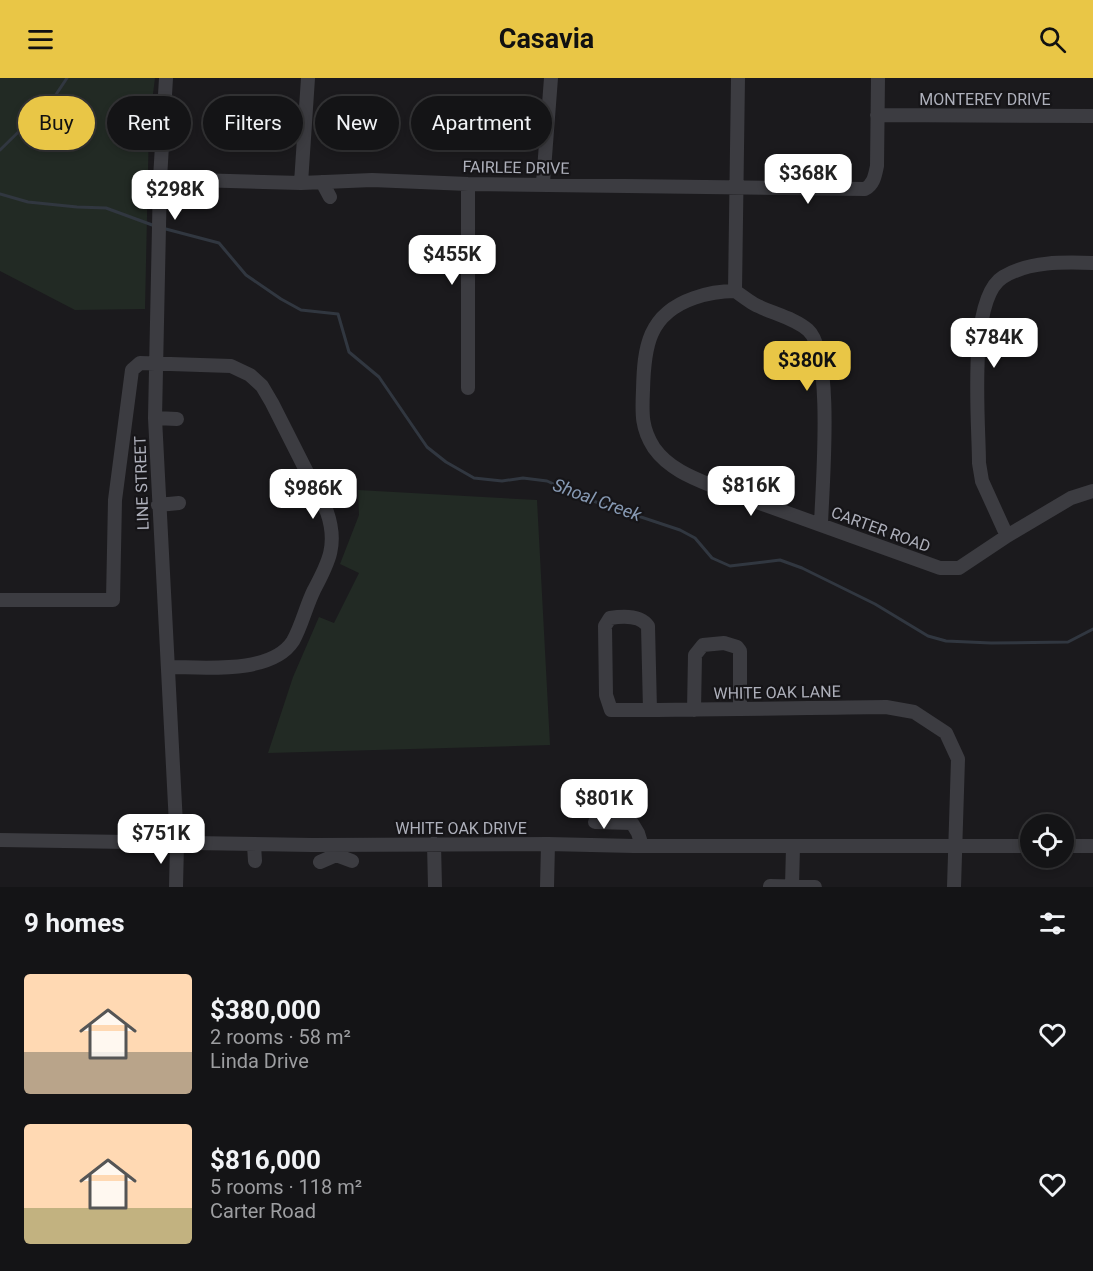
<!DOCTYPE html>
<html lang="en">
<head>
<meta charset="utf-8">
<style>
  :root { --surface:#141416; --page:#212123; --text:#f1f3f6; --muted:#9d9ea1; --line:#333335; --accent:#e9c646 }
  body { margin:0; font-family:Roboto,sans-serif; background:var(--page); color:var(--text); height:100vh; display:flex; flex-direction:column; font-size:22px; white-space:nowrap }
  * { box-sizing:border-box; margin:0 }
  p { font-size:20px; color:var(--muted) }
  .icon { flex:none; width:33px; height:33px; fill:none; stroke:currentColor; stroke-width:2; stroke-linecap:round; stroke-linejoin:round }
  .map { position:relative; height:809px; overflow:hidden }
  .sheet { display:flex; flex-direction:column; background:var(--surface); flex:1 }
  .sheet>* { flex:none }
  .hud { position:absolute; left:18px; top:18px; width:600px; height:54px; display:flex; gap:12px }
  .tools { position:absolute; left:1020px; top:736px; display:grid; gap:12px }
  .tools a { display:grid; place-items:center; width:54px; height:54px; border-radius:50%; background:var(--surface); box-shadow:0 3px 9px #0003,0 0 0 2px var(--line); font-size:30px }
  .price { position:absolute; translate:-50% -51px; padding:0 14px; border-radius:12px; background:#fff; color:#222; font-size:20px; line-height:39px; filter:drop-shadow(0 2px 3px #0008) }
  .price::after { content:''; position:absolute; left:50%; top:36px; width:18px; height:14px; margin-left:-9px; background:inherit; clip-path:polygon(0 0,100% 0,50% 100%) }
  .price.current { background:var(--accent); color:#111 }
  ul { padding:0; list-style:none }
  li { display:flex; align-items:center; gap:18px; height:150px; padding:0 24px }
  li span { display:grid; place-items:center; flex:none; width:168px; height:120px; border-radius:6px; color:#555 }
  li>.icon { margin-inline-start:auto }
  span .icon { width:72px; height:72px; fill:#fffc; stroke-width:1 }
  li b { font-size:26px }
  h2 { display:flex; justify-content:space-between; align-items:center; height:72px; padding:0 24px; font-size:26px }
  .pill { padding:0 21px; border-radius:27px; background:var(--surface); box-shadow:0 3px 9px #0003,0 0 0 2px var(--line); font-size:21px; line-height:54px }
  .pill.current { background:var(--accent); color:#111 }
  header { display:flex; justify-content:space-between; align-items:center; height:78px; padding:0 24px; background:var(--accent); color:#111; font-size:27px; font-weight:700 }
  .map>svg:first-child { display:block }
</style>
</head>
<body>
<header><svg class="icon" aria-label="menu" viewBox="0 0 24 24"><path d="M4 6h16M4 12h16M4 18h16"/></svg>Casavia<svg class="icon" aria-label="search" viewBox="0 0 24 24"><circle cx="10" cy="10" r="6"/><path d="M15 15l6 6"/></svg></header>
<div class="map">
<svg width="1093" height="809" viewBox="0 0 1093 809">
  <rect width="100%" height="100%" fill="#1b1a1d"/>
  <path fill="#222a24" d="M0 0H155L149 47 145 231 75 232 0 193Z
    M358 412 537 422 550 667 268 675 293 599 319 539 334 545 359 495 340 486 359 437Z"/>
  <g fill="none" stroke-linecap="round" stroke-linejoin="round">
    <path stroke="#313740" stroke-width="3" d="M0 72 55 18 67 0
      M0 116 28 124 77 129 106 130 155 148
      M162 150 219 165 246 197 281 221 301 232 338 236 349 274 379 299 427 369 446 384 474 400 502 403 523 400 547 403 587 421 680 452 695 460 712 480 730 488 780 482 802 490 875 526 928 558 946 563 991 565 1068 564 1093 551"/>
    <path stroke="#3c3c41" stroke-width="14" d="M166 0 160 101 155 340 177 766 176 809
      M877 37 1093 38
      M160 101 301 105 372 102 468 106 865 111C874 106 875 97 877 88L878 0
      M322 104 330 119
      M301 105 308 0
      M543 105 551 0
      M468 106V310
      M735 213C720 213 708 215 694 220 648 236 644 269 643 312 642 335 641 350 654 370 669 391 693 400 715 409L940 490H959L1007 458 1071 420 1093 413
      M735 213C741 217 747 222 754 226 770 235 793 239 808 252 834 275 822 410 821 447
      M735 213 738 0
      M155 340 177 341
      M158 427 179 425
      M1007 458 982 403 979 385C979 345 967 221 1003 199 1029 183 1064 184 1093 185
      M0 522H113L115 422 132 292 140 285 231 288 250 297 262 308 272 325 327 434C338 466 329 484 314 512 306 528 302 547 293 563 271 597 203 589 168 589
      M650 632 648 548C640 537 622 538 610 540L605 548 606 617 611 632C703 632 794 630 886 629L914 634 946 655 958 681 954 809
      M694 632 695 577 703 567 724 565 737 569 740 573V630
      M595 744 632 745 638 755 642 768
      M0 762 312 767 548 766 634 768H1030
      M434 766 435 809
      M254 767 255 783
      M1064 768H1093
      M336 777 352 783
      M320 784 336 777V767
      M770 808 815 809
      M792 808 793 769
      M547 809 548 766"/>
  </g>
  <g text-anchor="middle" stroke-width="4.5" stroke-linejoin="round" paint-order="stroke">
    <g font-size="16" fill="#aeb0bb" stroke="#161518">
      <text x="985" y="27">MONTEREY DRIVE</text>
      <text transform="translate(516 89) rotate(1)" y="6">FAIRLEE DRIVE</text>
      <text transform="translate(141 405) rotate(-92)" y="6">LINE STREET</text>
      <text transform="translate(881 451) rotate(20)" y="6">CARTER ROAD</text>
      <text transform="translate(777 614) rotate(-1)" y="6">WHITE OAK LANE</text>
      <text x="461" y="756">WHITE OAK DRIVE</text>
    </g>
    <g font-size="18" font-style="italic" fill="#879ab4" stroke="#161518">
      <text transform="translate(597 422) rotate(20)" y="6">Shoal Creek</text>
    </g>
  </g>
</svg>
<div class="tools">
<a><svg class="icon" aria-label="locate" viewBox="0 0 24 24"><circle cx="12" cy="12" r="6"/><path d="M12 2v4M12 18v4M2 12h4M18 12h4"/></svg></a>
</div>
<b class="price" style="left:808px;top:127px">$368K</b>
<b class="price" style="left:175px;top:143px">$298K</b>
<b class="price" style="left:452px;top:208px">$455K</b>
<b class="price" style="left:994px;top:291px">$784K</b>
<b class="price current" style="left:807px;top:314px">$380K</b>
<b class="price" style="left:751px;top:439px">$816K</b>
<b class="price" style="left:313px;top:442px">$986K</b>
<b class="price" style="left:604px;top:752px">$801K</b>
<b class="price" style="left:161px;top:787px">$751K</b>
<div class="hud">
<a class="pill current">Buy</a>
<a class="pill">Rent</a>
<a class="pill">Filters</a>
<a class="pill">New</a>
<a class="pill">Apartment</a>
</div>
</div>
<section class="sheet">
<h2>9 homes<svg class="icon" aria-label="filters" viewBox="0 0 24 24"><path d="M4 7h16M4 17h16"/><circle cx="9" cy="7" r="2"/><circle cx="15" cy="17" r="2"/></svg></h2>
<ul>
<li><span style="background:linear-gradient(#ffd9b3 65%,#b9a48a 0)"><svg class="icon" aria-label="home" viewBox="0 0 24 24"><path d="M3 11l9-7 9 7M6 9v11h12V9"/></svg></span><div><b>$380,000</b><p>2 rooms · 58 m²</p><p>Linda Drive</p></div><svg class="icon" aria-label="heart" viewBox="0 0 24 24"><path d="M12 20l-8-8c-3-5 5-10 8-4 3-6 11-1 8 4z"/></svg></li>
<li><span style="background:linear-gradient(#ffd9b3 70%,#c2b280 0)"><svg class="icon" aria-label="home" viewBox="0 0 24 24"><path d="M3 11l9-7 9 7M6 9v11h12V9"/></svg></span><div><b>$816,000</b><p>5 rooms · 118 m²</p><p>Carter Road</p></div><svg class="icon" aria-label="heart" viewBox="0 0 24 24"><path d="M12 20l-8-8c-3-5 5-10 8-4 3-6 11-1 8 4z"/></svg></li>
</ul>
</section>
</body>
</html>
